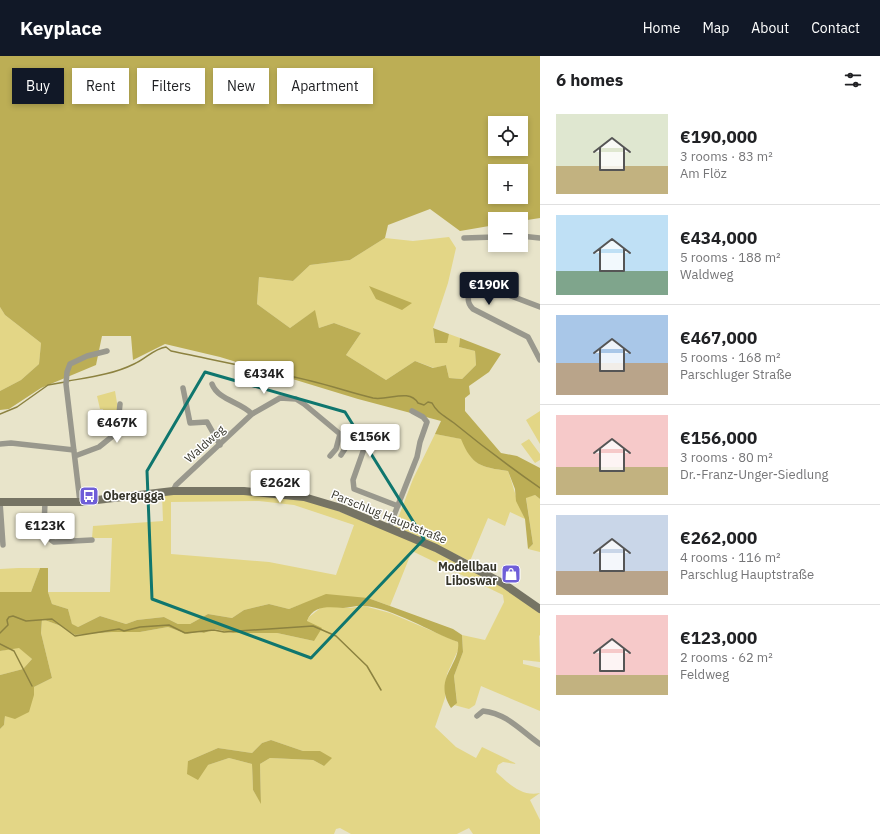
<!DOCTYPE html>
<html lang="en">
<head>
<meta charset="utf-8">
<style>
  :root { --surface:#fff; --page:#f2f2f2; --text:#202124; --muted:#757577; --line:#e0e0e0; --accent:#111827 }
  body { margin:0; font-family:"IBM Plex Sans",sans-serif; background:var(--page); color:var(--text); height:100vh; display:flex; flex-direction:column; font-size:15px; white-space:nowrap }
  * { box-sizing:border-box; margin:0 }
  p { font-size:13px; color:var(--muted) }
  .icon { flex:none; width:22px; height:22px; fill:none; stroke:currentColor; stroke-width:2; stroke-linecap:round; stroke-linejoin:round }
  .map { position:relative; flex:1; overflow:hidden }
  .side { display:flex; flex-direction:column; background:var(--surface); width:340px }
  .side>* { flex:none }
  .top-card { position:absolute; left:12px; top:12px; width:380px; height:36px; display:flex; gap:8px }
  .tools { position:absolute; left:488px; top:60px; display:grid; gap:8px }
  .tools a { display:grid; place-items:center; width:40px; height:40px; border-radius:0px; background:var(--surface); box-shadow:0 2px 6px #0003; font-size:20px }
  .price { position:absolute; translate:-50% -34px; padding:0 9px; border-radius:4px; background:#fff; color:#222; font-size:13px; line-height:26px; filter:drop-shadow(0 1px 2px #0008) }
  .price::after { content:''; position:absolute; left:50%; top:24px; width:12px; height:9px; margin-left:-6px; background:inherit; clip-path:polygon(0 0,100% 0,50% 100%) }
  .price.selected { background:var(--accent); color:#fff }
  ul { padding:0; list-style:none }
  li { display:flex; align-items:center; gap:12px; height:100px; padding:0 16px }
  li+li { border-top:1px solid var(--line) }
  li span { display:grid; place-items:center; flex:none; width:112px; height:80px; border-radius:0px; color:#555 }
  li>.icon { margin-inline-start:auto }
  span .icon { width:48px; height:48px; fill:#fffc; stroke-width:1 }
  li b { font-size:17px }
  h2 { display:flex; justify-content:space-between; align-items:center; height:48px; padding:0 16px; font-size:17px }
  .tag { padding:0 14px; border-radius:0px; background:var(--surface); box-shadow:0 2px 6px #0003; font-size:14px; line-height:36px }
  .tag.selected { background:var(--accent); color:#fff }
  header { display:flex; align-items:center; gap:24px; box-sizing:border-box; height:56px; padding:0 20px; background:var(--accent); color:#fff }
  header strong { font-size:19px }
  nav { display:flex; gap:22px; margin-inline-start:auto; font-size:14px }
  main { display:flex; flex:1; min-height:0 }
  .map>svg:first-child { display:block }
</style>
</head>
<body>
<header>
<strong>Keyplace</strong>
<nav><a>Home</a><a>Map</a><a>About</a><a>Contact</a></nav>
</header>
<main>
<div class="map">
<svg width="540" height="778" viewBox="0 0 540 778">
  <rect width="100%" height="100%" fill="#e8e4ca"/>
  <path fill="#e3d686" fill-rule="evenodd" d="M449 181 456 192 448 227 433 272 435 287H446L449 278 460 282 459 291 475 295 476 309 462 323 449 322 446 309 434 312 415 305 386 324 346 299 361 277 334 267 319 272 314 255 290 272 257 248 259 221 293 225 310 209 350 204 385 182 413 185Z
    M0 251 5 259 41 287 39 308 21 324 0 335Z
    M115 335 118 353 113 363 105 364 103 353H100L97 340Z
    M540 355V388L526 364Z
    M435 378 462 383C472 410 481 411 508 415 514 432 517 447 525 463L510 456 505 470 488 462 470 505 395 470 413 423Z
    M529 383 540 398V404L535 407 521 388Z
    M162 438 280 439 323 449 413 485 491 523 540 557V579L539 580 540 606 523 604V608L540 612V655L481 630 475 649 469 653 454 649 457 646 454 620 463 596 462 579 485 584 504 546 503 539 412 495 390 550 368 542 302 548 289 553 269 548 244 554 232 562 208 558 190 568H178L164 561 137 564 126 568 100 560 78 571 72 569 68 553 52 548 48 536H110L112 482H92L93 470 163 465ZM259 445 294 449 354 469 336 519 269 506 171 498V446Z
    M535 439 540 443V496L528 493 533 488 526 441Z
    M18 512H40L31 536H0V513Z
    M323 550 349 552 364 550 390 557 458 586 459 592 447 618 445 642 435 671 456 691 476 702 482 691 517 708 503 706 498 709 496 716C509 728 522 741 540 737L530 744 540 764V778H473L469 772 457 778H351L340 772 336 773 334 778H0V673L4 669 5 660 34 639V631L52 622 41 577 42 563 61 570 75 579 113 576H140L168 571 187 578 198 576 204 577 214 573 233 577H277L314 585 307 565 309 561ZM271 684 303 695H320L324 710 313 704 270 702 260 708 261 747 253 734 252 708 229 702 208 709 188 705 218 692 252 697 262 687Z
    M19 591 32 603 23 613 0 619V595Z"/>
  <path fill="#bcae55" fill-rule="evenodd" d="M0 0H540V162L521 165V163H495V169L460 175 430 153 388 169 385 182 350 204 310 209 293 225 259 221 257 248 290 272 315 254 319 272 334 267 361 277 346 299 386 324 415 305 433 312 446 309 449 322 462 323 476 309 475 295 459 291 460 282 501 298 489 316 469 330 470 338 465 342V355L501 397 517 400 540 412V443L535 439 526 442 533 488 528 493 525 463 516 445 515 433 508 415C481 411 472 410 461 383L435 378 441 365 358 343 220 301 165 288 133 304 131 280H102L96 309 41 332 9 353 0 354V335L21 324 39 308 41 287 5 259 0 251ZM495 67H521V93H495ZM495 115H521V141H495Z
    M369 230 412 247 402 254 376 243Z
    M433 272 449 278 447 287H435Z
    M40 512H48V536L52 548 68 553 72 568 78 571 100 560 126 568 137 564 164 561 178 568H190L208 558 232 562 244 554 269 548 289 553 326 538 368 542 453 573 462 579 463 596 454 620 457 647 451 652C432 622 461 609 458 586 430 576 393 552 364 550 358 549 350 552 343 552 329 551 313 549 307 565L322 572 314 585 277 577H233L214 573 204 577 198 576 187 578 168 571 140 576H113L75 579 61 570 42 563 41 577 52 622 34 631V639L29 656 15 663 5 660 4 669 0 673V619L23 613 32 603 19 592 0 595V536H31Z
    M271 684 303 695H320L332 702 324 710 313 704 270 702 260 708 261 748 253 734 252 708 229 702 208 709 198 724 187 718 188 705 218 692 252 697 262 687Z"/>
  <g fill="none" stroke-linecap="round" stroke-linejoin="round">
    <path stroke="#8c8240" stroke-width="1.5" d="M68 325C91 321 114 318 134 308 146 303 153 293 166 291L171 295C218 305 265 314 311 325 332 330 352 337 373 342 388 345 409 332 418 347L424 349 428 346 432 347C437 357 445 360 454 367 482 390 510 411 540 432
      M0 358 17 351 48 329 65 326
      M0 577 8 569 7 564 9 561 13 560 26 565 52 563 75 580 119 573 124 575 140 571 169 569 185 577 214 574 224 576 313 570 336 580 367 610 381 634
      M0 588 14 595 32 630"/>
    <path stroke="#99988d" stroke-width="5.5" d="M521 180 540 182
      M464 182 495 181
      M540 251 488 231H476C468 237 465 245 473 253L528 281 540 304
      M212 328C218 344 241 346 252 358
      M183 332 190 367 207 366 220 389
      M0 388 11 387 74 394
      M341 399 350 385 365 390 353 424 354 433 398 450
      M75 400 99 391 114 379V367L119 358 120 348
      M173 435 176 429 252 358 280 342 296 343 304 348 340 378 336 393 330 400
      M45 445C45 458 41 479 54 486L92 484
      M0 446 3 489
      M80 446 66 328 67 316 70 308 87 300 107 295
      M389 472 417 401 420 386 427 366 423 361 412 355
      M477 660 483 655C508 658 521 675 540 688"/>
    <path stroke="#767464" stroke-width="8" d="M0 446H80L173 435H244L304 441 341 452 436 492 504 528 540 553"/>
  </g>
  <path fill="none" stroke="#0f766e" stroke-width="3" stroke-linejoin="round" d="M205 316 345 356 424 483 311 602 152 543 147 415Z"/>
  <defs>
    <g id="bus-square" transform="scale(1)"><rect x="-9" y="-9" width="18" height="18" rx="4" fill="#6f5ed8" stroke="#fff"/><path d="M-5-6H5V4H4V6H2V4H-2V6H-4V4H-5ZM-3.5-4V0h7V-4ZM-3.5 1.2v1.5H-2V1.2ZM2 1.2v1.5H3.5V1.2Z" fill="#fff"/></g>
    <g id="shop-square" transform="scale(1)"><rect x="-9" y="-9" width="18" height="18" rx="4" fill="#6f5ed8" stroke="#fff"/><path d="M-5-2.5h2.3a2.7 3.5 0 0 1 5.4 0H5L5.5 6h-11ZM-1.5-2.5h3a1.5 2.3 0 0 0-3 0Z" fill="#fff"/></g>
  </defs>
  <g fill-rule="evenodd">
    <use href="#bus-square" x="89" y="440"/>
    <use href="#shop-square" x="511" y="518"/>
  </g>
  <g text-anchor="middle" stroke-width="3" stroke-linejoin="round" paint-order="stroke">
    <g font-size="12" fill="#37362b" stroke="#fff">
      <text transform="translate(205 388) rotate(-42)" y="4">Waldweg</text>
      <text transform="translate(389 461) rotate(22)" y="4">Parschlug Hauptstraße</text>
    </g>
    <g font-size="12" font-weight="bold" fill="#37362b" stroke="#fff" text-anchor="start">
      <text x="103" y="444">Obergugga</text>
      <text x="497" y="515" text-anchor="end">Modellbau<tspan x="497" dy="14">Liboswar</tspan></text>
    </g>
  </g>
</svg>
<div class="tools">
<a><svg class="icon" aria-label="locate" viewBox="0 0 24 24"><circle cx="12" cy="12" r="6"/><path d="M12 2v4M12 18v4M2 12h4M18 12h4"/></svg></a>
<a>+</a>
<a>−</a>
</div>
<b class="price selected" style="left:489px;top:250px">€190K</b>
<b class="price" style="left:264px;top:339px">€434K</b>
<b class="price" style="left:117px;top:388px">€467K</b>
<b class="price" style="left:370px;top:402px">€156K</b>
<b class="price" style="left:280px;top:448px">€262K</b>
<b class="price" style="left:45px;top:491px">€123K</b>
<div class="top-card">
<a class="tag selected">Buy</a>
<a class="tag">Rent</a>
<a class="tag">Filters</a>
<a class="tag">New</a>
<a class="tag">Apartment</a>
</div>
</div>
<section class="side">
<h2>6 homes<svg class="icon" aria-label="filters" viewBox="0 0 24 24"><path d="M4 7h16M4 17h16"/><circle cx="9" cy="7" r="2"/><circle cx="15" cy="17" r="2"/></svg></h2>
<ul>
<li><span style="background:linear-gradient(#dfe7d0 65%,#c2b280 0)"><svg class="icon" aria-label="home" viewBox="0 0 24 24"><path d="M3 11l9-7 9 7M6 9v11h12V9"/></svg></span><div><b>€190,000</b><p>3 rooms · 83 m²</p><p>Am Flöz</p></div></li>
<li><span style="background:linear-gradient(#bfe0f5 70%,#7fa58c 0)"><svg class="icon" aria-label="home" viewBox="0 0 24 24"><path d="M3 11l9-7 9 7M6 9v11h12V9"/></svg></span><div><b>€434,000</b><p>5 rooms · 188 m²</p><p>Waldweg</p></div></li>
<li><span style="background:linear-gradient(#a9c7e8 60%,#b9a48a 0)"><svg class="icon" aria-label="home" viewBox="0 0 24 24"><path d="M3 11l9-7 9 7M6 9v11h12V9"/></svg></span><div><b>€467,000</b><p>5 rooms · 168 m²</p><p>Parschluger Straße</p></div></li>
<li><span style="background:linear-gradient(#f6c9c9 65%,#c2b280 0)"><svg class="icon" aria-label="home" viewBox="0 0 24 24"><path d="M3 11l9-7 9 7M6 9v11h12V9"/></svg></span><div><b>€156,000</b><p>3 rooms · 80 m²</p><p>Dr.-Franz-Unger-Siedlung</p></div></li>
<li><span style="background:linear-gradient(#c9d6e8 70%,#b9a48a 0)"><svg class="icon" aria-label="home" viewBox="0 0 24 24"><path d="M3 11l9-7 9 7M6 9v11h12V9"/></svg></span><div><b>€262,000</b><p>4 rooms · 116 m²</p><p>Parschlug Hauptstraße</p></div></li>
<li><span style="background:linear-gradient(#f6c9c9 75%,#c2b280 0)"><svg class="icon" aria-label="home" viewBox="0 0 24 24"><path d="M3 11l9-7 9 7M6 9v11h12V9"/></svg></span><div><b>€123,000</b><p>2 rooms · 62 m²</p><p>Feldweg</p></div></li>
</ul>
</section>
</main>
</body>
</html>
